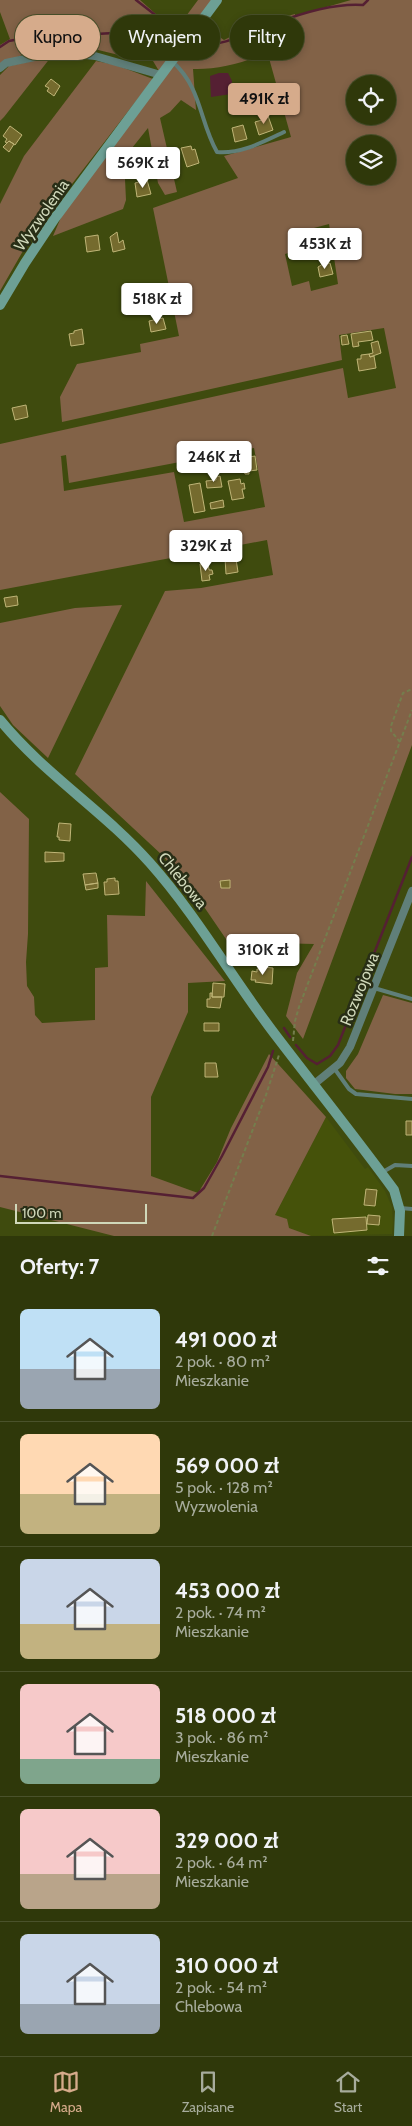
<!DOCTYPE html>
<html lang="pl">
<head>
<meta charset="utf-8">
<style>
  :root { --surface:#2f380a; --page:#3b4318; --text:#f1f3f6; --muted:#a7ac9c; --line:#4a522b; --accent:#d6ab8b }
  body { margin:0; font-family:Cabin,sans-serif; background:var(--page); color:var(--text); height:100vh; display:flex; flex-direction:column; font-size:19px; white-space:nowrap }
  * { box-sizing:border-box; margin:0 }
  p { font-size:16px; color:var(--muted) }
  .icon { flex:none; width:28px; height:28px; fill:none; stroke:currentColor; stroke-width:2; stroke-linecap:round; stroke-linejoin:round }
  .map { position:relative; height:1236px; overflow:hidden }
  .side { display:flex; flex-direction:column; background:var(--surface); flex:1 }
  .side>* { flex:none }
  .top-card { position:absolute; left:15px; top:15px; width:382px; height:45px; display:flex; gap:10px }
  .controls { position:absolute; left:346px; top:75px; display:grid; gap:10px }
  .controls a { display:grid; place-items:center; width:50px; height:50px; border-radius:50%; background:var(--surface); box-shadow:0 2px 8px #0003,0 0 0 1px var(--line); font-size:25px }
  .scale { position:absolute; left:15px; bottom:12px; width:132px; box-sizing:border-box; padding-left:5px; border:2px solid #d0d8ba; border-top:0; font-size:14px; line-height:18px; white-space:nowrap; color:#d0d8ba; -webkit-text-stroke:4px #282e16; paint-order:stroke }
  .price { position:absolute; translate:-50% -42px; padding:0 11px; border-radius:5px; background:#fff; color:#222; font-size:16px; line-height:32px; filter:drop-shadow(0 1px 2px #0008) }
  .price::after { content:''; position:absolute; left:50%; top:30px; width:15px; height:11px; margin-left:-8px; background:inherit; clip-path:polygon(0 0,100% 0,50% 100%) }
  .price.active { background:var(--accent); color:#111 }
  ul { padding:0; list-style:none }
  li { display:flex; align-items:center; gap:15px; height:125px; padding:0 20px }
  li+li { border-top:1px solid var(--line) }
  li span { display:grid; place-items:center; flex:none; width:140px; height:100px; border-radius:8px; color:#555 }
  li>.icon { margin-inline-start:auto }
  span .icon { width:60px; height:60px; fill:#fffc; stroke-width:1 }
  li b { font-size:21px }
  h2 { display:flex; justify-content:space-between; align-items:center; height:60px; padding:0 20px; font-size:21px }
  .pill { padding:0 18px; border-radius:22px; background:var(--surface); box-shadow:0 2px 8px #0003,0 0 0 1px var(--line); font-size:18px; line-height:45px }
  .pill.active { background:var(--accent); color:#111 }
  .tab-bar { display:flex; justify-content:space-around; align-items:center; height:70px; border-top:1px solid var(--line); background:var(--surface); font-size:14px; color:var(--muted) }
  .tab-bar a { display:grid; justify-items:center; gap:2px }
  .tab-bar .active { color:var(--accent) }
  .map>svg:first-child { display:block }
</style>
</head>
<body>
<div class="map">
<svg width="412" height="1236" viewBox="0 0 412 1236">
  <rect width="100%" height="100%" fill="#3f4b0e"/>
  <path fill="#45520a" d="M326 1117 365 1169 368 1167 385 1191 392 1207 393 1222 392 1234 311 1236 289 1228 275 1215Z"/>
  <path fill="#826247" fill-rule="evenodd" d="M0 0H140L175 31 198 0H212L159 71 153 61 131 58 86 47 42 49 28 52 0 66V45L10 39 0 12Z
    M351 0H412V745L303 1039 286 1016 297 973 314 944 228 942 198 898 162 855 75 774 165 591 201 588 273 575 267 540 0 590V444L343 368 348 398 396 388 384 328 339 335 342 360 62 422 60 397 77 364 141 352 140 344 179 336 153 208 238 178 224 156 291 137 267 51C248 63 215 70 193 69L196 110 181 100 170 112 160 118 177 192 165 195 158 183 148 128 124 158 126 200 123 209 53 236 62 215 184 51 196 57 211 31 224 40 256 24 295 14V16ZM355 84H388V116H355ZM355 144H388V176H355ZM329 224 338 284 311 291 309 281 292 286 285 254 302 249 299 232ZM254 448 265 507 184 522 174 472 64 491 61 456 31 462 66 455 69 483Z
    M51 57 4 117 0 121V75L9 66Z
    M96 61 116 65 153 79 31 237 0 291V204L24 156Z
    M122 605 48 758 13 725 0 706V623L75 608Z
    M0 792 29 819 28 934 26 962 27 986 34 997 35 1015 42 1023 95 1020V968L108 967 107 915 145 916 146 881 225 981 188 983V1012L151 1097V1176L198 1193 217 1162 231 1128 269 1054 326 1117 275 1215 287 1219 289 1228 311 1236H114L0 1207Z
    M383 995 412 1003V1094H395L355 1089 346 1078V1071L358 1054Z"/>
  <path fill="#552033" d="M219 73H228L232 81 231 94 211 97 210 76Z"/>
  <g fill="none" stroke-linecap="round" stroke-linejoin="round">
    <path stroke="#552033" stroke-width="2.5" d="M136 0 181 35
      M194 44C222 48 250 32 276 23 302 13 335 3 363 5L368 0
      M0 47 9 41 25 38 167 30 174 31
      M284 1028 290 1037
      M296 1045 307 1058 317 1064 330 1056 338 1045 412 857
      M0 1176 193 1198 204 1188 222 1156 268 1067 273 1051"/>
  </g>
  <path fill="#756b2e" stroke="#bfb577" d="M51 79 60 86 54 96 47 91 49 88 45 86Z
    M267 113 273 130 259 135 255 122 262 120 260 115Z
    M243 125 247 139 235 142 232 128Z
    M10 126 22 135 15 145 9 141 7 143 5 142 7 139 3 136Z
    M9 141 14 144 9 152 3 147Z
    M191 146 192 150 195 149 199 163 187 167 181 148Z
    M147 180 151 194 137 197 135 183Z
    M117 232 119 243 123 240 125 249 113 252 110 237Z
    M325 232 329 242 310 248 307 238Z
    M98 235 100 250 87 252 85 237Z
    M326 262V264L330 263 333 274 320 277 318 267Z
    M143 294 145 303 138 304 136 296Z
    M163 318 166 329 151 332 149 321Z
    M82 329 84 344 71 346 69 334 74 333V331Z
    M371 331 373 340 358 342 359 346 353 347 351 334Z
    M347 335 349 344 342 345 341 336Z
    M378 341 381 353 370 357 369 354 373 353 371 343Z
    M369 354 370 357 374 356 376 368 359 371 357 359H361V355Z
    M26 405 28 417 15 420 12 408Z
    M255 456 257 470 249 471V474H245L244 470H241L240 461H243V458Z
    M220 476 222 487 207 488 206 481 216 480V477Z
    M240 479 241 484 244 483 245 489H242L244 498 232 500 228 481Z
    M200 483 205 511 194 513 189 485Z
    M223 500 224 507 211 509 210 503Z
    M231 557V560L236 559 238 572 226 574 225 558Z
    M208 563 209 570H212L213 574 209 575 210 580 202 581 200 564Z
    M17 596 18 605 6 607 4 598Z
    M59 823 71 824 70 841 59 840V837H57Z
    M45 852 64 853V861L45 862Z
    M96 873 98 883 85 885 83 874Z
    M115 878V881H118L119 894 105 895 104 882H107V879Z
    M230 880V888H221L220 881Z
    M98 883V888L86 890 85 885Z
    M253 945 281 948 280 958 252 955Z
    M264 967 273 968 272 984 255 982 256 980H251L252 971 257 972V969L264 970Z
    M213 983 225 984 224 997H212Z
    M210 993H212V997H222L220 1008 207 1007V999H210Z
    M204 1023H219V1031H204Z
    M205 1063H216L218 1077H205Z
    M406 1121H412V1135H406Z
    M366 1189 377 1190 375 1206 364 1205Z
    M368 1215 380 1216 379 1225 367 1224Z
    M366 1217 367 1230 334 1233 332 1219Z"/>
  <g fill="none" stroke-linecap="round" stroke-linejoin="round">
    <path stroke="#747e4d" stroke-width="2" stroke-dasharray="4 2.5" stroke-linecap="butt" d="M400 742 391 731V726L403 693 412 689
      M293 1041 295 1021 299 1007 412 710
      M212 1236 266 1095 279 1055"/>
    <path stroke="#607f79" stroke-width="4" d="M173 62C202 89 199 120 217 152 241 154 263 142 284 132
      M374 988 412 999
      M334 1068 349 1089 356 1094 412 1099
      M381 1173 395 1165 412 1166
      M400 1208 412 1209"/>
    <path stroke="#607f79" stroke-width="8" d="M0 68 6 63 58 52 95 56 161 75
      M313 1085 340 1063 350 1047 412 891"/>
    <path stroke="#6da095" stroke-width="10" d="M0 305 25 263 55 218 217 0
      M0 720C44 774 104 811 150 863 198 917 233 980 277 1037 316 1088 356 1138 394 1190L400 1211 399 1236"/>
  </g>
  <g text-anchor="middle" stroke-width="5" stroke-linejoin="round" paint-order="stroke">
    <g font-size="16" fill="#d0d8ba" stroke="#282e16">
      <text transform="translate(41 215) rotate(-55)" y="6">Wyzwolenia</text>
      <text transform="translate(183 880) rotate(51)" y="6">Chlebowa</text>
      <text transform="translate(359 989) rotate(-68)" y="6">Rozwojowa</text>
    </g>
  </g>
</svg>
<div class="controls">
<a><svg class="icon" aria-label="locate" viewBox="0 0 24 24"><circle cx="12" cy="12" r="6"/><path d="M12 2v4M12 18v4M2 12h4M18 12h4"/></svg></a>
<a><svg class="icon" aria-label="layers" viewBox="0 0 24 24"><path d="M12 4l9 5-9 5-9-5zM3 14l9 5 9-5"/></svg></a>
</div>
<div class="scale">100 m</div>
<b class="price active" style="left:264px;top:125px">491K zł</b>
<b class="price" style="left:143px;top:189px">569K zł</b>
<b class="price" style="left:325px;top:270px">453K zł</b>
<b class="price" style="left:157px;top:325px">518K zł</b>
<b class="price" style="left:214px;top:483px">246K zł</b>
<b class="price" style="left:206px;top:572px">329K zł</b>
<b class="price" style="left:263px;top:976px">310K zł</b>
<div class="top-card">
<a class="pill active">Kupno</a>
<a class="pill">Wynajem</a>
<a class="pill">Filtry</a>
</div>
</div>
<section class="side">
<h2>Oferty: 7<svg class="icon" aria-label="filters" viewBox="0 0 24 24"><path d="M4 7h16M4 17h16"/><circle cx="9" cy="7" r="2"/><circle cx="15" cy="17" r="2"/></svg></h2>
<ul>
<li><span style="background:linear-gradient(#bfe0f5 60%,#9aa5b1 0)"><svg class="icon" aria-label="home" viewBox="0 0 24 24"><path d="M3 11l9-7 9 7M6 9v11h12V9"/></svg></span><div><b>491 000 zł</b><p>2 pok. · 80 m²</p><p>Mieszkanie</p></div></li>
<li><span style="background:linear-gradient(#ffd9b3 60%,#c2b280 0)"><svg class="icon" aria-label="home" viewBox="0 0 24 24"><path d="M3 11l9-7 9 7M6 9v11h12V9"/></svg></span><div><b>569 000 zł</b><p>5 pok. · 128 m²</p><p>Wyzwolenia</p></div></li>
<li><span style="background:linear-gradient(#c9d6e8 65%,#c2b280 0)"><svg class="icon" aria-label="home" viewBox="0 0 24 24"><path d="M3 11l9-7 9 7M6 9v11h12V9"/></svg></span><div><b>453 000 zł</b><p>2 pok. · 74 m²</p><p>Mieszkanie</p></div></li>
<li><span style="background:linear-gradient(#f6c9c9 75%,#7fa58c 0)"><svg class="icon" aria-label="home" viewBox="0 0 24 24"><path d="M3 11l9-7 9 7M6 9v11h12V9"/></svg></span><div><b>518 000 zł</b><p>3 pok. · 86 m²</p><p>Mieszkanie</p></div></li>
<li><span style="background:linear-gradient(#f6c9c9 65%,#b9a48a 0)"><svg class="icon" aria-label="home" viewBox="0 0 24 24"><path d="M3 11l9-7 9 7M6 9v11h12V9"/></svg></span><div><b>329 000 zł</b><p>2 pok. · 64 m²</p><p>Mieszkanie</p></div></li>
<li><span style="background:linear-gradient(#c9d6e8 70%,#9aa5b1 0)"><svg class="icon" aria-label="home" viewBox="0 0 24 24"><path d="M3 11l9-7 9 7M6 9v11h12V9"/></svg></span><div><b>310 000 zł</b><p>2 pok. · 54 m²</p><p>Chlebowa</p></div></li>
</ul>
</section>
<nav class="tab-bar">
<a class="active"><svg class="icon" aria-label="map" viewBox="0 0 24 24"><path d="M3 6l6-2 6 2 6-2v14l-6 2-6-2-6 2zM9 4v14M15 6v14"/></svg>Mapa</a>
<a><svg class="icon" aria-label="saved" viewBox="0 0 24 24"><path d="M7 4h10v16l-5-4-5 4z"/></svg>Zapisane</a>
<a><svg class="icon" aria-label="home" viewBox="0 0 24 24"><path d="M3 11l9-7 9 7M6 9v11h12V9"/></svg>Start</a>
</nav>
</body>
</html>
